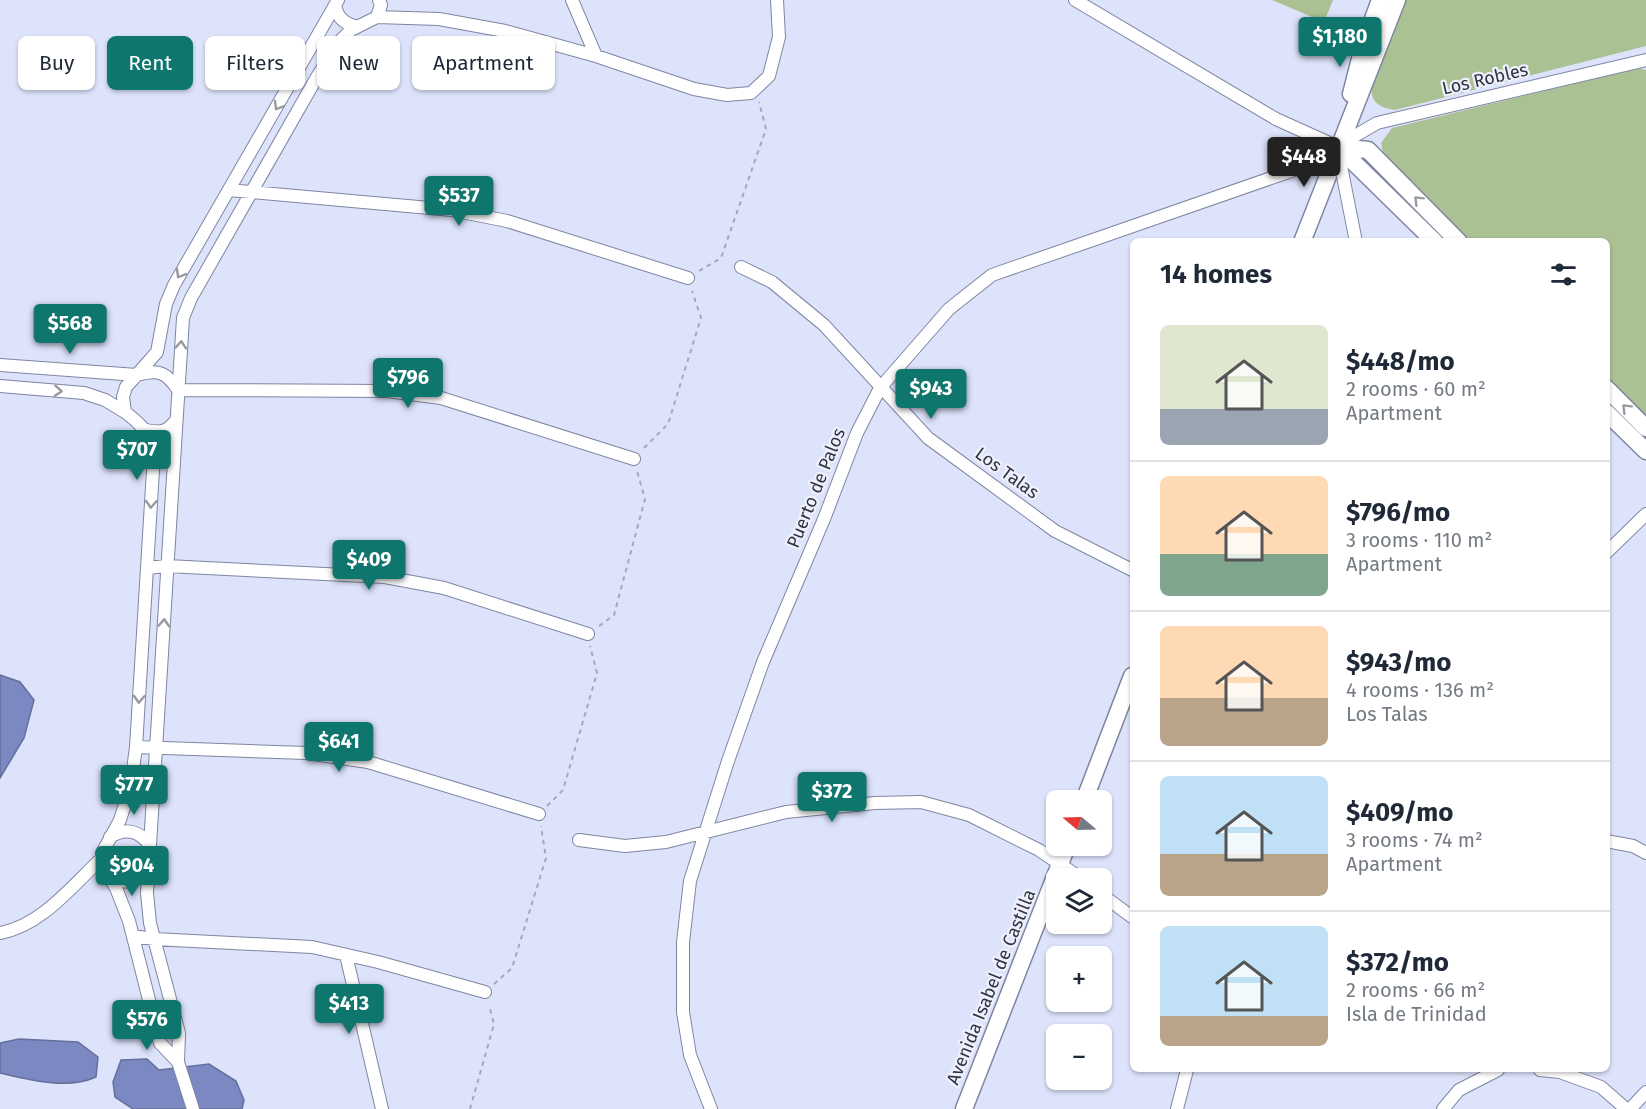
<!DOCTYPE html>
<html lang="en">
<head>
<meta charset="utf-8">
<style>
  :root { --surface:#fff; --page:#f2f2f3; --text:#1f2937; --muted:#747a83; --line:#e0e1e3; --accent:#0f766e }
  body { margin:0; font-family:"Fira Sans",sans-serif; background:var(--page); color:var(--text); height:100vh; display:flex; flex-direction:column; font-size:22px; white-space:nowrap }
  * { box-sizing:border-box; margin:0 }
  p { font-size:20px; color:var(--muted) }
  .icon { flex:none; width:33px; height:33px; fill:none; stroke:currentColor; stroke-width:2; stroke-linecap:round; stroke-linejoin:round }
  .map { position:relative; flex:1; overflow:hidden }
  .panel { position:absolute; left:1130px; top:238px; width:480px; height:834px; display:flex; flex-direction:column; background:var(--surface); border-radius:9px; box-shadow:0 2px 4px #0004 }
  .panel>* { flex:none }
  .banner { position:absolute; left:18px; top:36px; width:570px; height:54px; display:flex; gap:12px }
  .needle { width:39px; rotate:289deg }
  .tools { position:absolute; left:1046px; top:790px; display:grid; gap:12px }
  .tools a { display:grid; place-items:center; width:66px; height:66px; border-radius:9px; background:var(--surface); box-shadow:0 2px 4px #0004; font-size:30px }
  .price { position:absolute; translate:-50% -51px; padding:0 14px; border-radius:6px; background:var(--accent); color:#fff; font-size:20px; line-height:39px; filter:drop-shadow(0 2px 3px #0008) }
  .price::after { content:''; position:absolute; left:50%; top:36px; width:18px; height:14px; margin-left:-9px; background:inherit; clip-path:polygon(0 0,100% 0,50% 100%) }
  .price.current { background:#222; color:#fff }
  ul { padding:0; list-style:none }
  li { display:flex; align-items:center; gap:18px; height:150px; padding:0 30px }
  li+li { border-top:2px solid var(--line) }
  li span { display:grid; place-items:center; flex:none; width:168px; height:120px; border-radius:9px; color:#555 }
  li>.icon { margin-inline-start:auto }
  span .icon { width:72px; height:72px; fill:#fffc; stroke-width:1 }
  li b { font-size:26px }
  h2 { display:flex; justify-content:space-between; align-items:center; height:72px; padding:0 30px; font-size:26px }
  .chip { padding:0 21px; border-radius:9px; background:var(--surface); box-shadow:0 2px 4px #0004; font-size:21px; line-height:54px }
  .chip.current { background:var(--accent); color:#fff }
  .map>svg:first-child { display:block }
</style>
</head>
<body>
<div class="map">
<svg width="1646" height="1109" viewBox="0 0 1646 1109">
  <rect width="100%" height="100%" fill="#dde3fb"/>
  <path fill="#aac193" d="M1272 0H1333L1324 22Z
    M1405 0H1646V46L1395 110C1378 108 1369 101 1372 83Z
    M1638 68 1646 70V417L1607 378 1606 242 1468 241 1384 159 1381 143 1392 128Z"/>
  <path fill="#7b88c2" stroke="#656f9b" stroke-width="1.5" d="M0 675 20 682 34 700 24 738 0 778Z
    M19 1039 78 1042 98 1057 96 1077C67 1090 30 1080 0 1073V1043Z
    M147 1059 159 1070 209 1064 236 1081 244 1100 242 1109H133L115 1097 113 1082 121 1060Z"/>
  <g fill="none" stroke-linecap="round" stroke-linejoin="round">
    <g stroke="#7f86a1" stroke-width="14">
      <path id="street" d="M572 0 596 56
        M1075 0 1276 119 1338 147
        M335 5C338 19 344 23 357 27
        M377 17 439 19 505 31 596 56 694 89 727 95 751 93 769 76 779 37 777 0
        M1338 151 1356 242
        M229 190 452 210 507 221 688 278
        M741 267 772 282 824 325 928 438 1055 531 1132 570
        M0 365 137 375C159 369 166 372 178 390L387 391 441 398 634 459
        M0 386 84 393 105 400 125 412
        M146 430C161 433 167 432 176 420
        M1606 553 1646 514
        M147 568 167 566 385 577 444 588 588 634
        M136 747 306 753 368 762 539 814
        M110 837C126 827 139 831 150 845
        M579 840 625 846 666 842 786 812 875 803 921 802 969 815 1039 850 1082 879
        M1606 841 1633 846 1646 853
        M108 875 121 881 130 882 148 868
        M1101 894 1132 917
        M0 933C41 926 72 886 102 858
        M133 936 154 939 312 947 378 962 485 992
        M346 955 382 1109
        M178 1062 160 1043 129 921 116 888 102 866V853L120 820 131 785 136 747 154 454C150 433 142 425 125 412L123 397 126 387 157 352 166 304 174 285 338 0
        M1540 1070 1560 1072 1601 1087 1626 1109
        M193 1109 178 1062 179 1033 150 923 147 893 183 318 191 298 317 77 339 42 351 30 377 17 381 5 379 0
        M711 1109 690 1055 683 1012V942L690 881 728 761 763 662 824 519 857 433 880 388 949 309 992 275 1300 168 1377 123 1646 60
        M1177 1109 1187 1070
        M1443 1109 1459 1090 1498 1070
        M1630 1109 1646 1092"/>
    </g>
    <g stroke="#7f86a1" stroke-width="19">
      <path id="secondary" d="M1351 94 1364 43 1380 0
        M1338 147 1368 150 1459 242
        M1338 147 1435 242
        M1302 242 1397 0
        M1606 388 1646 428
        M1606 412 1646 451
        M1084 801 1132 676
        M964 1109 1067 846"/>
    </g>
    <path stroke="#a3a8bb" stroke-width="2" stroke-dasharray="4.5 4.5" stroke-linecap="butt" d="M699 271 721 258 766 129 759 102
      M644 448 668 424 701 318 692 291
      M599 626 614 615 645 499 637 471
      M547 806 563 790 597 673 590 646
      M494 984 512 968 546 858 541 826
      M470 1109 494 1024 489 1005"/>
    <use href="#street" stroke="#fff" stroke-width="12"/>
    <use href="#secondary" stroke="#fff" stroke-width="16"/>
  </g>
  <defs><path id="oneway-chevron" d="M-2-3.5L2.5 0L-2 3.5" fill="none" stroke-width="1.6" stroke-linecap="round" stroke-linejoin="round" transform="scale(1.5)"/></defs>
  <g stroke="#989a9f">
    <use href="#oneway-chevron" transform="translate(278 106) rotate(120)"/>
    <use href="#oneway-chevron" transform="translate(1418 200) rotate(-135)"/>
    <use href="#oneway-chevron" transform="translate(180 274) rotate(120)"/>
    <use href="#oneway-chevron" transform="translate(181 345) rotate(-86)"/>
    <use href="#oneway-chevron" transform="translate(58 391) rotate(4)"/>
    <use href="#oneway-chevron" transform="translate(1626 408) rotate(-135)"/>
    <use href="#oneway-chevron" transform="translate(151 504) rotate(93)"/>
    <use href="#oneway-chevron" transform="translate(164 623) rotate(-87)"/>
    <use href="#oneway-chevron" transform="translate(139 699) rotate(93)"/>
  </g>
  <g text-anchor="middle" stroke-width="4.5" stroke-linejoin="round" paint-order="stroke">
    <g font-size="18" fill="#31343f" stroke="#eef1fd">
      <text transform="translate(1485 79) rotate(-13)" y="6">Los Robles</text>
      <text transform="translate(1007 473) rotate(36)" y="6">Los Talas</text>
      <text transform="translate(816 488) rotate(-68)" y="6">Puerto de Palos</text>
      <text transform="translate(991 987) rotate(-68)" y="6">Avenida Isabel de Castilla</text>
    </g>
  </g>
</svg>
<div class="tools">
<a><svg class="needle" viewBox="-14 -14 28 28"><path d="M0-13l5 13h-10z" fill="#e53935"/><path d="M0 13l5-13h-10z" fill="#747a83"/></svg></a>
<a><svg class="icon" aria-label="layers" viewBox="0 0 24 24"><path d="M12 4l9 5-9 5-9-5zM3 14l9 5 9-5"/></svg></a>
<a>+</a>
<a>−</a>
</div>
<b class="price" style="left:1340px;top:68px">$1,180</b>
<b class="price current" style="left:1304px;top:188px">$448</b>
<b class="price" style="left:459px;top:227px">$537</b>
<b class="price" style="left:70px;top:355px">$568</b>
<b class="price" style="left:408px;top:409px">$796</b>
<b class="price" style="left:931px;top:420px">$943</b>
<b class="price" style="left:137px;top:481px">$707</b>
<b class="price" style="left:369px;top:591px">$409</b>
<b class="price" style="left:339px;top:773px">$641</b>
<b class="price" style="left:134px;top:816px">$777</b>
<b class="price" style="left:832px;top:823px">$372</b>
<b class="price" style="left:132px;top:897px">$904</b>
<b class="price" style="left:349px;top:1035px">$413</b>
<b class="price" style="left:147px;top:1051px">$576</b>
<div class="banner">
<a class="chip">Buy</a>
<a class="chip current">Rent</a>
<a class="chip">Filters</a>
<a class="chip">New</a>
<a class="chip">Apartment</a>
</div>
<section class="panel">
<h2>14 homes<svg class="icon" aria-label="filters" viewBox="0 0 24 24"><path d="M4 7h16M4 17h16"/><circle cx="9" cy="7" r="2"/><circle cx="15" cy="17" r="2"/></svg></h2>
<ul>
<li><span style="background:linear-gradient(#dfe7d0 70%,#9aa5b1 0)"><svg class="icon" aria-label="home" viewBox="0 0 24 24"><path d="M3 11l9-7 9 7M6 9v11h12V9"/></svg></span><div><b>$448/mo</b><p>2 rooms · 60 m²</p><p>Apartment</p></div></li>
<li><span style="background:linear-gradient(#ffd9b3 65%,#7fa58c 0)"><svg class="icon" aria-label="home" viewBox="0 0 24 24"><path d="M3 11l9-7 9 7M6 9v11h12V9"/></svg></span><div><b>$796/mo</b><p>3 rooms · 110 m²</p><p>Apartment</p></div></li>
<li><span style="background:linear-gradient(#ffd9b3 60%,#b9a48a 0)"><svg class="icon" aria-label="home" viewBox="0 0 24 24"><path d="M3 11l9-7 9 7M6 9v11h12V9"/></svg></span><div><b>$943/mo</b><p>4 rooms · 136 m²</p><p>Los Talas</p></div></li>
<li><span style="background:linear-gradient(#bfe0f5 65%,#b9a48a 0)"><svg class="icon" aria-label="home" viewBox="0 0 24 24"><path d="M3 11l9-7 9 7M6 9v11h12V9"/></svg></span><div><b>$409/mo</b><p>3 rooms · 74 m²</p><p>Apartment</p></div></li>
<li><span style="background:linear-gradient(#bfe0f5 75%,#b9a48a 0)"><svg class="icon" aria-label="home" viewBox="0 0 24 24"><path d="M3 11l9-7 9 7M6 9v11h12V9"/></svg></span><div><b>$372/mo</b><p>2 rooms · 66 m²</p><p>Isla de Trinidad</p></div></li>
</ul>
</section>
</div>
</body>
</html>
